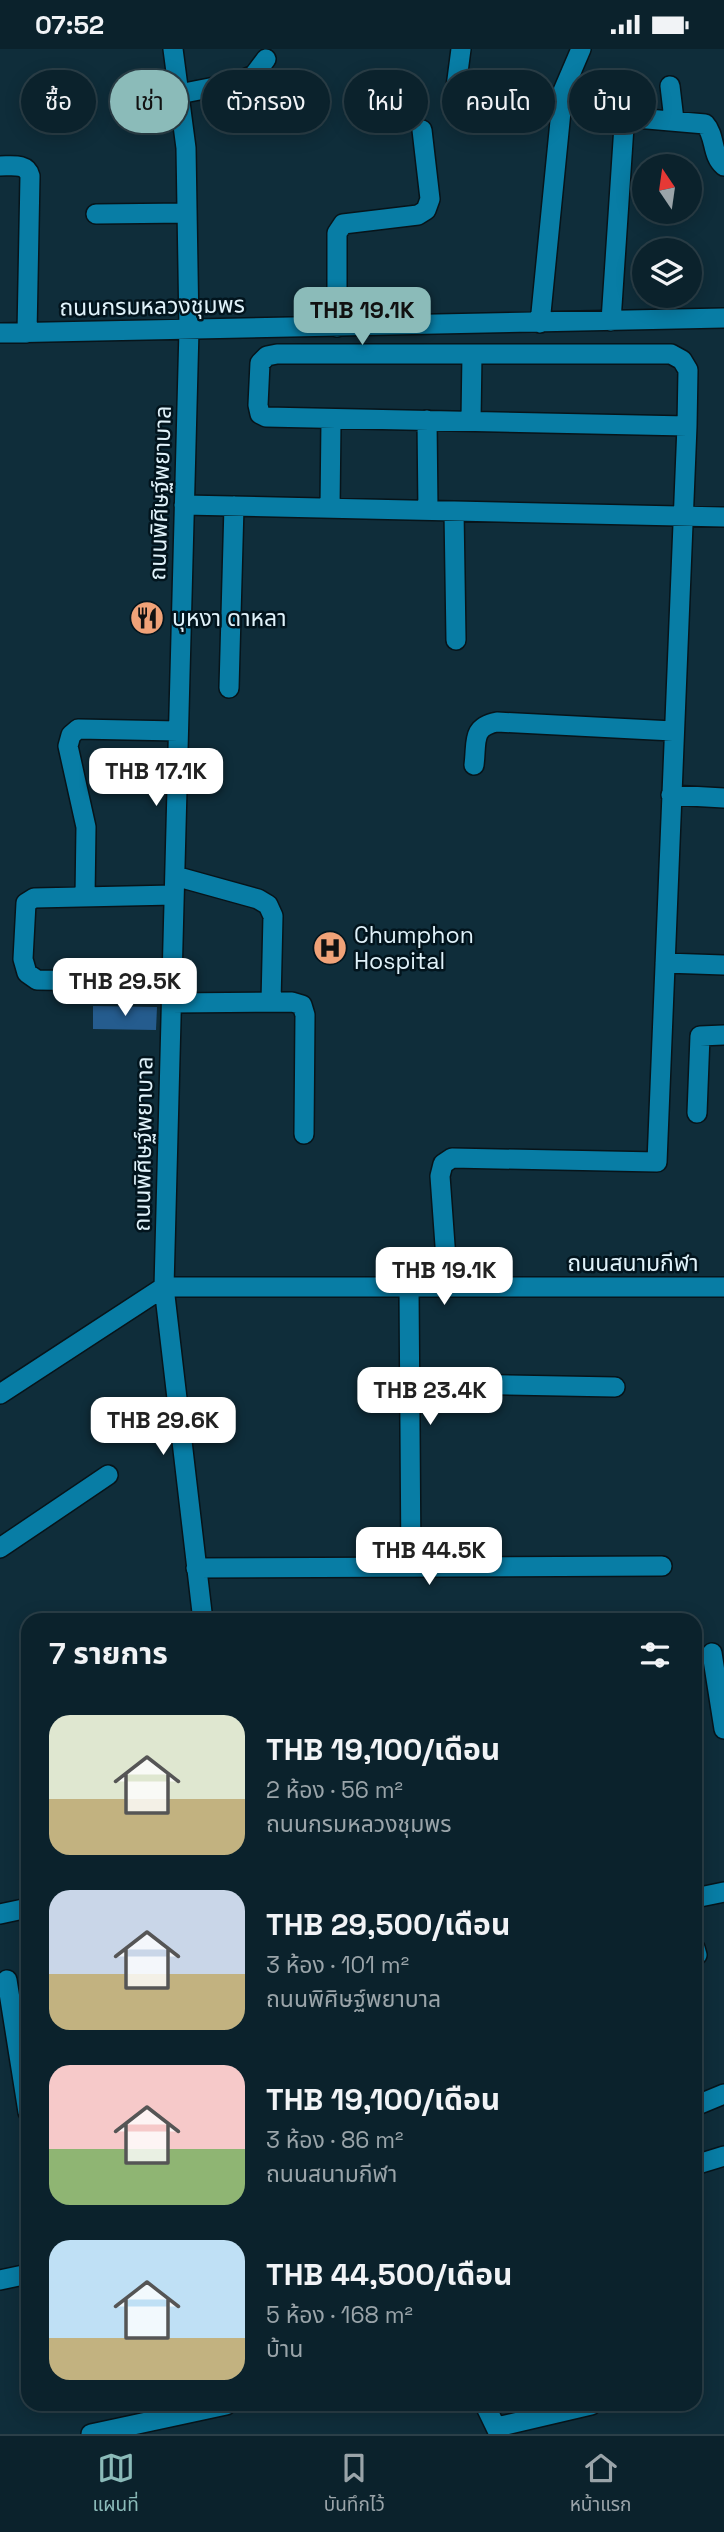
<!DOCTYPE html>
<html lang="th">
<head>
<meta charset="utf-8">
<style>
  :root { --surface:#0b222c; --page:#142a34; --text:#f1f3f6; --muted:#9aa4a9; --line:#2b3f48; --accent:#8bbbb9 }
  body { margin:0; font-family:"Space Grotesk","Noto Sans Thai",sans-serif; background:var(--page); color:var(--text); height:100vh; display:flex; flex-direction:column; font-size:26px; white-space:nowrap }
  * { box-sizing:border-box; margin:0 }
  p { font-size:23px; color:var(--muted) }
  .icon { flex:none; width:38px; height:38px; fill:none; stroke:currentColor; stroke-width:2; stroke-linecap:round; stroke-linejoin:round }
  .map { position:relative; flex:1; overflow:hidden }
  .panel { position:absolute; left:21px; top:1564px; width:681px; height:798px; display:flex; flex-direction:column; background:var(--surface); border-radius:21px; box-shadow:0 4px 18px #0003,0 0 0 2px var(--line) }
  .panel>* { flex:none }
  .guide { position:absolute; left:21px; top:21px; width:682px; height:63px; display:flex; gap:14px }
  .needle { width:46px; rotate:347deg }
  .controls { position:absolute; left:632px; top:105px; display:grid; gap:14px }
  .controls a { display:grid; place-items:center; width:70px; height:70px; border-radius:50%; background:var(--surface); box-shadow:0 4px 18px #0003,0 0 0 2px var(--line); font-size:35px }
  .price { position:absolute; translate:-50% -60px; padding:0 16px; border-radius:14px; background:#fff; color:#222; font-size:23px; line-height:46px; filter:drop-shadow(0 2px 4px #0008) }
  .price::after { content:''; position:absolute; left:50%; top:42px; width:21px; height:16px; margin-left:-10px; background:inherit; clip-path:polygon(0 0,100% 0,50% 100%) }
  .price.on { background:var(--accent); color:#111 }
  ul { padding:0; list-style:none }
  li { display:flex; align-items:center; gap:21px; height:175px; padding:0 28px }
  li span { display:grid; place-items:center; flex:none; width:196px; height:140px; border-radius:21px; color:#555 }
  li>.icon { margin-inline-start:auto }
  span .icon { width:84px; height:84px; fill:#fffc; stroke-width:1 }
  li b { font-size:30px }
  h2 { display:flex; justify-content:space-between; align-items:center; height:84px; padding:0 28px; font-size:30px }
  .tag { padding:0 24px; border-radius:32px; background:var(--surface); box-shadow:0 4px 18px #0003,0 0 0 2px var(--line); font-size:24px; line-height:63px }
  .tag.on { background:var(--accent); color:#111 }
  .status { display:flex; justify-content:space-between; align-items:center; height:49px; padding:0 35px; background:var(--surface); direction:ltr }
  .status svg { height:19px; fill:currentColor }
  .tab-bar { display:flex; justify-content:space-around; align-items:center; height:98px; border-top:2px solid var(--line); background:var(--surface); font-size:19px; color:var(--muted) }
  .tab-bar a { display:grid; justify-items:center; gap:4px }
  .tab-bar .on { color:var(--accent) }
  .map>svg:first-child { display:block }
</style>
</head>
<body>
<div class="status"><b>07:52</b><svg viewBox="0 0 49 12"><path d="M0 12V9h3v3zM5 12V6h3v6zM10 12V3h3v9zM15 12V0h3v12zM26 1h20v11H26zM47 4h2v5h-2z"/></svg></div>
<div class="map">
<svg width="724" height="2385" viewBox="0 0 724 2385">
  <rect width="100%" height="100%" fill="#0f2d3a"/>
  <path fill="#255c8e" d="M93 957 157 958 156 981 93 980Z"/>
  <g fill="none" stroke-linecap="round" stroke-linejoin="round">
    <g stroke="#07141a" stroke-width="22">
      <path id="minor" d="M173 0 186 99 189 280 164 1238 203 1572
        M670 37 674 71
        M179 45 235 34 254 26 266 10
        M455 46 461 0
        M0 117C12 117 27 114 30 127L27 284
        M96 165 187 164
        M611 272 624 77 629 71 636 69 705 75C716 87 711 106 724 117
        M540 274 563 42 581 0
        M337 278V184L343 175 418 166 426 161 430 150 422 81
        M0 284 724 269
        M427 371 428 461
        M471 371 472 305
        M184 456 724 468
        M330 459 331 372
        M454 462 456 591
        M229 639 234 457
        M474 716C477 693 471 678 497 673L673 682
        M671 746 724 749
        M175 827 258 850 268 856 273 867 271 953
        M85 848 86 778 68 697 71 686 78 680 178 682
        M665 914 724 916
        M172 933 37 931 27 924 23 910 26 854 34 849 174 846
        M171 954 292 953 302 956 305 966 304 1085
        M697 1064 700 987 724 986
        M164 1238H724
        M409 1238 411 1518
        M448 1238 440 1127 443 1115 452 1109 657 1113 687 377 688 321 682 311 671 305H277L267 307 260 314 258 356 260 365 266 368 687 377
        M410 1334 615 1338
        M0 1345 164 1238
        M0 1499 108 1426
        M196 1519 662 1517
        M712 1604 724 1680
        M695 1849 724 1843
        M0 1865 28 1859
        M695 1899 697 1906
        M7 1931 28 2063
        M695 2057 724 2045
        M695 2116 724 2107
        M0 2231 28 2225
        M485 2356 499 2385
        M497 2378 591 2356
        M91 2385 226 2356"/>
    </g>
    <use href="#minor" stroke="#087da5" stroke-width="19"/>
  </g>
  <defs>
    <g id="restaurant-disc" transform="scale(1.75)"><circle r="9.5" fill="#f0a278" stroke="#02141d"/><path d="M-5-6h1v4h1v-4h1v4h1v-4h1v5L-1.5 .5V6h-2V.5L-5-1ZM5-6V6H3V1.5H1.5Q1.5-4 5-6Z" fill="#111"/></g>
    <g id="hospital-disc" transform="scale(1.75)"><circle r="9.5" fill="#f0a278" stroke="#02141d"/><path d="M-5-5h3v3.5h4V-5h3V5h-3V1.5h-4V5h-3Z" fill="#111"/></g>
  </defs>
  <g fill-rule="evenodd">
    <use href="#restaurant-disc" x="147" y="569"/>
    <use href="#hospital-disc" x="330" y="899"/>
  </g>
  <g text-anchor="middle" stroke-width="5" stroke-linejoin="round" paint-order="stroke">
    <g font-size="23" fill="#e0f2fa" stroke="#02141d">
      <text transform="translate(152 257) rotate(-1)" y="8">ถนนกรมหลวงชุมพร</text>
      <text transform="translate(160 444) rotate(-88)" y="8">ถนนพิศิษฐ์พยาบาล</text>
      <text transform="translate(143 1095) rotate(-89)" y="8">ถนนพิศิษฐ์พยาบาล</text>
      <text x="633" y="1222">ถนนสนามกีฬา</text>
    </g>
    <g font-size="23" fill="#e0f2fa" stroke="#02141d" text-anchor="start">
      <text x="172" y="577">บุหงา ดาหลา</text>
      <text x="354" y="894">Chumphon<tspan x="354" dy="26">Hospital</tspan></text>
    </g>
  </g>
</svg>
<div class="controls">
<a><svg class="needle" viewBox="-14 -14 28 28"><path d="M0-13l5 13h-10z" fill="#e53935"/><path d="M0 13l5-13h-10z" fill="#9aa4a9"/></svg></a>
<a><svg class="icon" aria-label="layers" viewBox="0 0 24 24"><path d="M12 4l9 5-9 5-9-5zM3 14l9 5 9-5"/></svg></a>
</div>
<b class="price on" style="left:362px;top:298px">THB 19.1K</b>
<b class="price" style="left:156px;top:759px">THB 17.1K</b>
<b class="price" style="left:125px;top:969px">THB 29.5K</b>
<b class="price" style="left:444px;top:1258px">THB 19.1K</b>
<b class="price" style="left:430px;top:1378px">THB 23.4K</b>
<b class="price" style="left:163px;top:1408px">THB 29.6K</b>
<b class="price" style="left:429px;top:1538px">THB 44.5K</b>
<div class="guide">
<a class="tag">ซื้อ</a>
<a class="tag on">เช่า</a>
<a class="tag">ตัวกรอง</a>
<a class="tag">ใหม่</a>
<a class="tag">คอนโด</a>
<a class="tag">บ้าน</a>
</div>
<section class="panel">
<h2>7 รายการ<svg class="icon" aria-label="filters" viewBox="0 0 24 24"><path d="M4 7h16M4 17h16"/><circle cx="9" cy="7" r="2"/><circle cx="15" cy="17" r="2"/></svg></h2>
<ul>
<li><span style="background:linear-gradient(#dfe7d0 60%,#c2b280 0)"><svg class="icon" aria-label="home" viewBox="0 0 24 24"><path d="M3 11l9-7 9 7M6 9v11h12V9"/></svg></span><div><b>THB 19,100/เดือน</b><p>2 ห้อง · 56 m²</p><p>ถนนกรมหลวงชุมพร</p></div></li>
<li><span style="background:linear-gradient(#c9d6e8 60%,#c2b280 0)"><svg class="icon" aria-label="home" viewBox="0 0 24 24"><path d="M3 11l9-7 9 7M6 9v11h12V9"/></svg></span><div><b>THB 29,500/เดือน</b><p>3 ห้อง · 101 m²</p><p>ถนนพิศิษฐ์พยาบาล</p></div></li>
<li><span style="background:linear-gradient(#f6c9c9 60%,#8fb573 0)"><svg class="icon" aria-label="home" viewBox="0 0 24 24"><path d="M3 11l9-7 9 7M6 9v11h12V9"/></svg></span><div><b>THB 19,100/เดือน</b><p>3 ห้อง · 86 m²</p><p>ถนนสนามกีฬา</p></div></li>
<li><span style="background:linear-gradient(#bfe0f5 70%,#c2b280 0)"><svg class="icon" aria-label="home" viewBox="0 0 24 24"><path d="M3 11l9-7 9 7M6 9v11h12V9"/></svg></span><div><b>THB 44,500/เดือน</b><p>5 ห้อง · 168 m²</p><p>บ้าน</p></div></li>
</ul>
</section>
</div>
<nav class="tab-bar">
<a class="on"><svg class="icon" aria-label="map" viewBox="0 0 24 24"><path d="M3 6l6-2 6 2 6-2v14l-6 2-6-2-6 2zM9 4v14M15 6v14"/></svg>แผนที่</a>
<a><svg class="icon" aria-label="saved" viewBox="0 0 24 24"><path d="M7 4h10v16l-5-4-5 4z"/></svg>บันทึกไว้</a>
<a><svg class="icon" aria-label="home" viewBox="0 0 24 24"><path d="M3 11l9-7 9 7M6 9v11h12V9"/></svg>หน้าแรก</a>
</nav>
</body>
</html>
